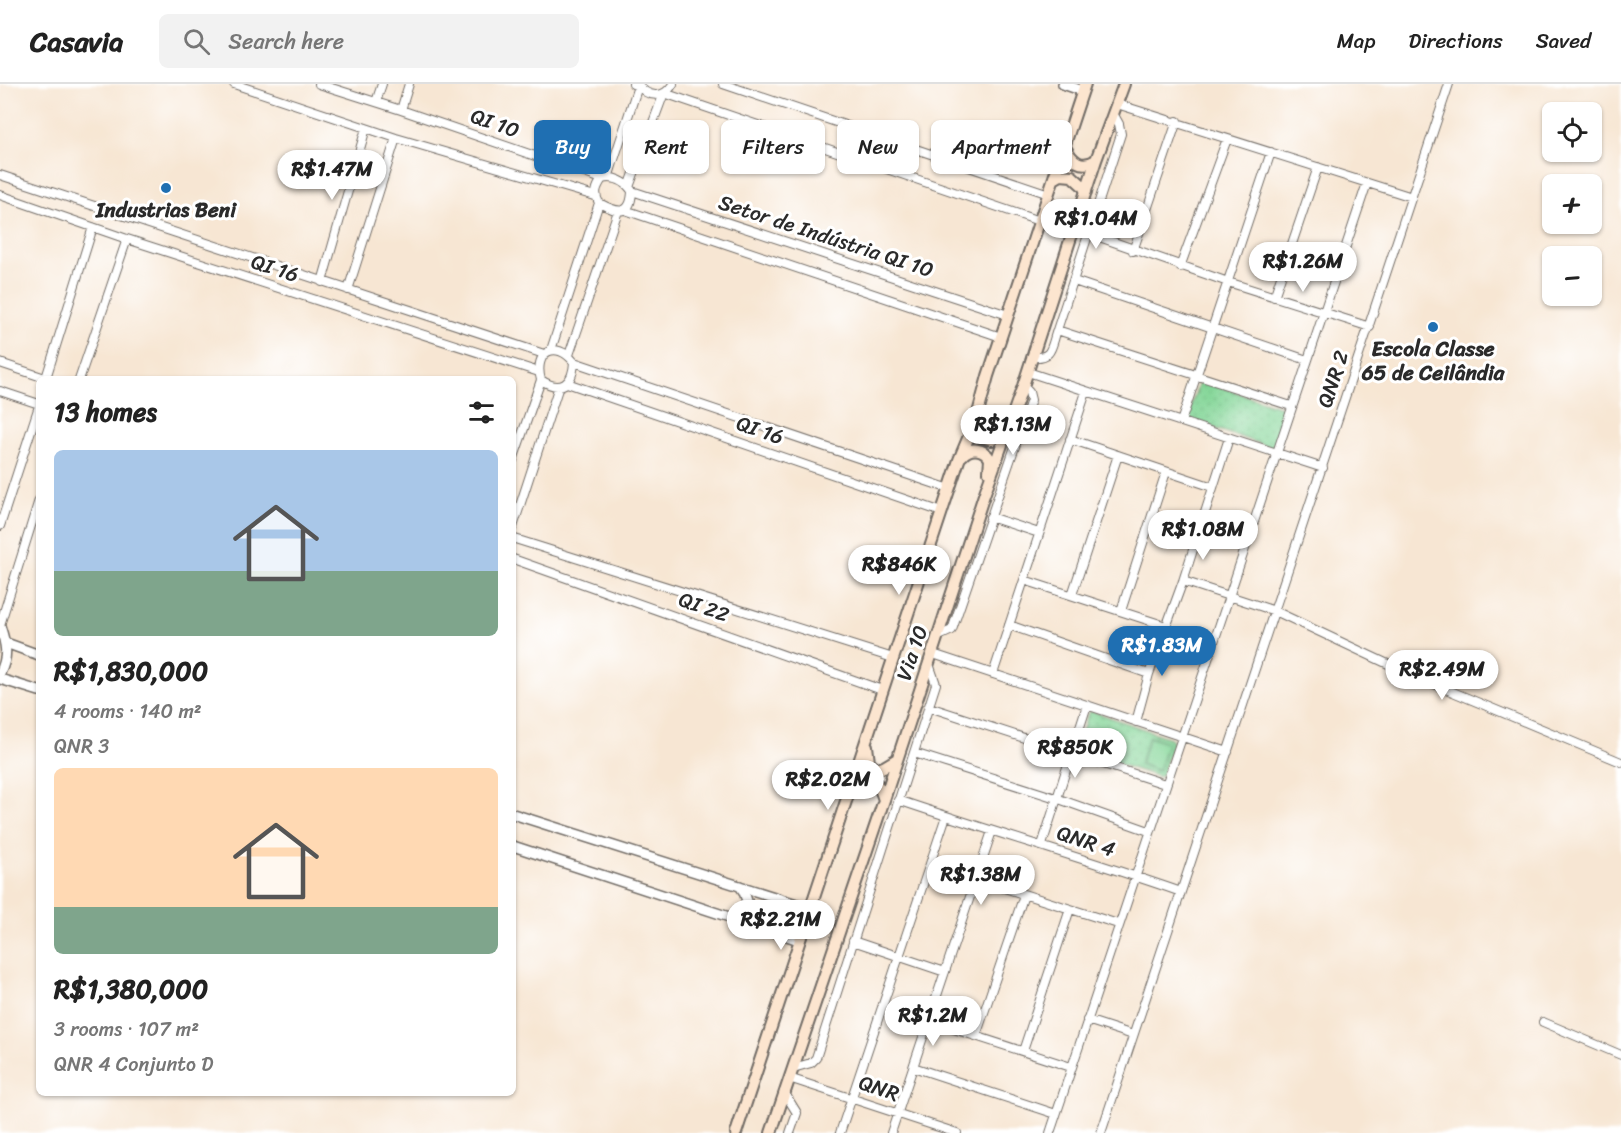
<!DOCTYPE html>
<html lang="en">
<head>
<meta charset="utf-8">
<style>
  :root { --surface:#fff; --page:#f2f2f2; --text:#222; --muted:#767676; --line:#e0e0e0; --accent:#1f6fb2 }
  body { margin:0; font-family:Sriracha,sans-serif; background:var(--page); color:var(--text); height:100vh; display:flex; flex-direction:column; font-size:22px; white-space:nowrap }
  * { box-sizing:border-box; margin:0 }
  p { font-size:20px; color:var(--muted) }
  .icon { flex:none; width:33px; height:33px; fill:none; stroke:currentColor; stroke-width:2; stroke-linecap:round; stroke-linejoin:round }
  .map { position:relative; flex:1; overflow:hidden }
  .sheet { position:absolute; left:36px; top:292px; width:480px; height:720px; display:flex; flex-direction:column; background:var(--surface); border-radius:9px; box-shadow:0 2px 4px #0004 }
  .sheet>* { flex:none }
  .top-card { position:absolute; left:534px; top:36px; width:570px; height:54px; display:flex; gap:12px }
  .fabs { position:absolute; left:1542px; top:18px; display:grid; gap:12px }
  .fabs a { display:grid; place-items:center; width:60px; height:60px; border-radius:9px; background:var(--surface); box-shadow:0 2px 4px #0004; font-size:30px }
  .price { position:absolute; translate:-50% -51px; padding:0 14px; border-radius:21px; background:#fff; color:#222; font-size:20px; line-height:39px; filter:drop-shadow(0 2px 3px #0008) }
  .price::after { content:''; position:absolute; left:50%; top:36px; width:18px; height:14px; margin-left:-9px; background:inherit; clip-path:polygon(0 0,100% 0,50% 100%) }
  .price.active { background:var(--accent); color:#fff }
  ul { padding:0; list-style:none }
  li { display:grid; align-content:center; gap:12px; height:318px; padding:0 18px }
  li span { display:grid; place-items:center; height:186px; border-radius:9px; color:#555 }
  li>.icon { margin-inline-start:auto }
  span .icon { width:108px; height:108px; fill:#fffc; stroke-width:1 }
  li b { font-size:26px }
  h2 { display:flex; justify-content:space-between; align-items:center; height:72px; padding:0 18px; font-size:26px }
  .tag { padding:0 21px; border-radius:9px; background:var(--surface); box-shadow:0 2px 4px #0004; font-size:21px; line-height:54px }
  .tag.active { background:var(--accent); color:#fff }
  header { display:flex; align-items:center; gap:36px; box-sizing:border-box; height:84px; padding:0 30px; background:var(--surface); border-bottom:2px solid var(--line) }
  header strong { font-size:28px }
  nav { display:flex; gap:33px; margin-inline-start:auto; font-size:21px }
  .search { width:420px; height:54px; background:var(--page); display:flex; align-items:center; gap:15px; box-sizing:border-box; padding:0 21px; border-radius:9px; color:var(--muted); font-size:22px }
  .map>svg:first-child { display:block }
</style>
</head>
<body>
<header>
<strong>Casavia</strong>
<div class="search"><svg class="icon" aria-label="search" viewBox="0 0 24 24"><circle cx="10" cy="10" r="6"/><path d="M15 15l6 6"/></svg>Search here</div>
<nav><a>Map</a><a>Directions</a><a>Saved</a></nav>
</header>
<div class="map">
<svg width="1621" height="1049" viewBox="0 0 1621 1049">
  <defs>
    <pattern id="park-dots" width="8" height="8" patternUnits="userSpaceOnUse" patternTransform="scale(1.5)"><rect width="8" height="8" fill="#82d596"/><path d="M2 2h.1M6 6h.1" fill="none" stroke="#70b781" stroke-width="1.8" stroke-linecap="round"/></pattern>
  </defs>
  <rect width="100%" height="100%" fill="#fff"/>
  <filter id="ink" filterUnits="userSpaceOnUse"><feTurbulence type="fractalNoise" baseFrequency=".0167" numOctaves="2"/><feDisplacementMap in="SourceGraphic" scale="12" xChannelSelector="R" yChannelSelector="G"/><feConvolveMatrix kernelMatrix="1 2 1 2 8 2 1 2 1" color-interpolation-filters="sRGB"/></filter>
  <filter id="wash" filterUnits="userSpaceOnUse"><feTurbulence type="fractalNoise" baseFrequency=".008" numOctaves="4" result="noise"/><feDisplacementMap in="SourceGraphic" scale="24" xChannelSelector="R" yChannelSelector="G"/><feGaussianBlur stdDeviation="1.35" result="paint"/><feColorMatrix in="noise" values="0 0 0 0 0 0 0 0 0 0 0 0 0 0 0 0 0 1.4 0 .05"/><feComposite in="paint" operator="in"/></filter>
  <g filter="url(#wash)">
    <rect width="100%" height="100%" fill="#f7e6d3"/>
    <path fill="url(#park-dots)" stroke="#568060" stroke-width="1.5" d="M1203 297 1284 324 1286 326 1274 362 1272 364 1189 336 1187 332 1199 299Z
      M1092 627 1170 654 1173 659 1162 691 1159 693 1080 668 1077 662 1088 629Z"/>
    <path fill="#82d596" stroke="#568060" stroke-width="1.5" d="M1149 653 1168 659 1158 687 1140 680Z"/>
  </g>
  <g filter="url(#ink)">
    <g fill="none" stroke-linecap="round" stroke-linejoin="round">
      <g stroke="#726c66" stroke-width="10">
        <path id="minor" d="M234 0 396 54 595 112
          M319 0 401 26 602 95
          M638 0C647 14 664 15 673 0
          M723 0 1049 110
          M376 18 382 0
          M1117 20 1412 113
          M401 26 409 0
          M0 91 544 270
          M608 94 638 2 633 0
          M629 103 664 9 1039 137
          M632 107 1008 231
          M0 111 127 155 539 288
          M625 126 1001 253
          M1088 149 1228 198 1370 243
          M1133 167 1177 37
          M1180 183 1227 55
          M1074 197 1307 276
          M322 198 366 44
          M348 206 396 54
          M1274 213 1318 83
          M1057 246 1291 322
          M551 266 599 119C594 109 596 104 602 95 614 92 625 97 632 107 631 134 616 128 599 119
          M569 271 618 127
          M1032 273C1053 275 1051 263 1057 246L1121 50 1119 40 1114 31
          M574 278 950 405
          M0 279 51 296
          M1028 288 1323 384
          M46 294 93 143
          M79 296 127 155
          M567 299 942 428
          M0 307 39 320
          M1181 338 1271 68
          M1070 355 1213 403
          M513 376 541 296C533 268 556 255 574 278 573 300 561 309 541 296
          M990 433 1039 449
          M0 442 39 322
          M513 443 559 302
          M515 455 893 574
          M513 475 882 606
          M1024 496 1166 542
          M1183 497 1275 527 1405 588 1621 678
          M1072 511 1118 371
          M1121 527 1166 388
          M0 541 39 416
          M1009 541 1149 590
          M939 552 952 546 1031 316 1029 308 1023 302
          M933 570 1228 668
          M993 590 1086 308
          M929 623 1165 700
          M1136 638 1149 590 1183 497 1229 354
          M914 669 1056 714 1149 747
          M898 716C992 748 1087 775 1181 808
          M1042 761 1087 621
          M976 795 1118 840
          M853 857 945 888
          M1087 936 1133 951
          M929 937 1071 983
          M1543 938 1621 971
          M976 952 1024 811
          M1023 967 1070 825
          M913 983 1056 1030
          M793 984 811 979 816 974 936 600 929 580
          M789 994 957 1049
          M784 1008 797 1029 790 1049
          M840 1049 946 732
          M891 1049 992 747
          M1050 1049 1367 99
          M1101 1049 1449 0"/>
      </g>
      <g stroke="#726c66" stroke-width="12">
        <path id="tertiary" d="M1063 0 1083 7
          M0 542C6 560 9 572 0 589
          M6 559 39 571
          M0 595 39 607
          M513 730 809 824
          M513 762 799 856
          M733 834 741 831 748 820 744 808 740 802"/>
      </g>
      <g stroke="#726c66" stroke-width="14">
        <path id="secondary" d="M1065 63C1072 77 1081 85 1096 76
          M1054 95 1061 91 1072 92 1083 102 1086 108
          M977 337 979 350 982 353 992 356 1005 343
          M962 372C970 362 984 364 990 375L989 388
          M867 662 869 678 875 683 882 684 897 675
          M853 698C874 690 878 697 884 716
          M736 1049 959 376 977 333 988 292 1085 0
          M771 1049 884 716 984 411 1023 302 1096 76 1124 0"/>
      </g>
      <use href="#minor" stroke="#fff" stroke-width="8"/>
      <use href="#tertiary" stroke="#fff" stroke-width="9"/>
      <use href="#secondary" stroke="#fce5cf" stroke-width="10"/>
    </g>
  </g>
  <g fill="#1f6fb2" stroke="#fff" stroke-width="2">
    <circle cx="166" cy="104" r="6"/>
    <circle cx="1433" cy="243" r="6"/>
  </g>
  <g text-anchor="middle" stroke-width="6" stroke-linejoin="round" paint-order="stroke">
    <g font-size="21" fill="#2b2b2b" stroke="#fff">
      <text transform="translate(495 39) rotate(19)" y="7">QI 10</text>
      <text transform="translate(826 152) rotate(18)" y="7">Setor de Indústria QI 10</text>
      <text transform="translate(275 184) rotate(18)" y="7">QI 16</text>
      <text transform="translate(1333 295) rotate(-72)" y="7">QNR 2</text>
      <text transform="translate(760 346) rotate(19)" y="7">QI 16</text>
      <text transform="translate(704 523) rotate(20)" y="7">QI 22</text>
      <text transform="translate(912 569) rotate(-71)" y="7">Via 10</text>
      <text transform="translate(1086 757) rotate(18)" y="7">QNR 4</text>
      <text transform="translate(879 1004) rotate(18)" y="7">QNR</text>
    </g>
    <g font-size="21" font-weight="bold" fill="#2b2b2b" stroke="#fff">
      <text x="166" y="133">Industrias Beni</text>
      <text x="1433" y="272">Escola Classe<tspan x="1433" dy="24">65 de Ceilândia</tspan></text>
    </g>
  </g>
</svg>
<div class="fabs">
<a><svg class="icon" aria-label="locate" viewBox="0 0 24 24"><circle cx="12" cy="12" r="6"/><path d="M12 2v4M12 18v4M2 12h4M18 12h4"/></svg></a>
<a>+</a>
<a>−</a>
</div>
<b class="price" style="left:332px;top:117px">R$1.47M</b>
<b class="price" style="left:1096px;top:166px">R$1.04M</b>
<b class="price" style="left:1303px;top:209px">R$1.26M</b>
<b class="price" style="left:1013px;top:372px">R$1.13M</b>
<b class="price" style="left:1203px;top:477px">R$1.08M</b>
<b class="price" style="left:899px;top:512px">R$846K</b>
<b class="price active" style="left:1162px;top:593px">R$1.83M</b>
<b class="price" style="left:1442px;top:617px">R$2.49M</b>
<b class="price" style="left:1075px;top:695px">R$850K</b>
<b class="price" style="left:828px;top:727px">R$2.02M</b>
<b class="price" style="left:981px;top:822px">R$1.38M</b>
<b class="price" style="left:781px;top:867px">R$2.21M</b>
<b class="price" style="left:933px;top:963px">R$1.2M</b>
<div class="top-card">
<a class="tag active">Buy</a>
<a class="tag">Rent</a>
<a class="tag">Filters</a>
<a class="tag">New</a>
<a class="tag">Apartment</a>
</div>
<section class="sheet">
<h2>13 homes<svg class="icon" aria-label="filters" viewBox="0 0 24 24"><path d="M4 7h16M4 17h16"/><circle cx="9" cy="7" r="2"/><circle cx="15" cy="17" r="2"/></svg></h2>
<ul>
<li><span style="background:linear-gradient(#a9c7e8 65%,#7fa58c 0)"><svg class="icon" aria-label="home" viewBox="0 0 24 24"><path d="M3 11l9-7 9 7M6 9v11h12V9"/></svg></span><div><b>R$1,830,000</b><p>4 rooms · 140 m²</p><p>QNR 3</p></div></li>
<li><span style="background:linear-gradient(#ffd9b3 75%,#7fa58c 0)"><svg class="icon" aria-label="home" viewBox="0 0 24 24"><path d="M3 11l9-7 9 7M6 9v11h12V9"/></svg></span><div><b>R$1,380,000</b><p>3 rooms · 107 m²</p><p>QNR 4 Conjunto D</p></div></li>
</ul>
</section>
</div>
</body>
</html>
